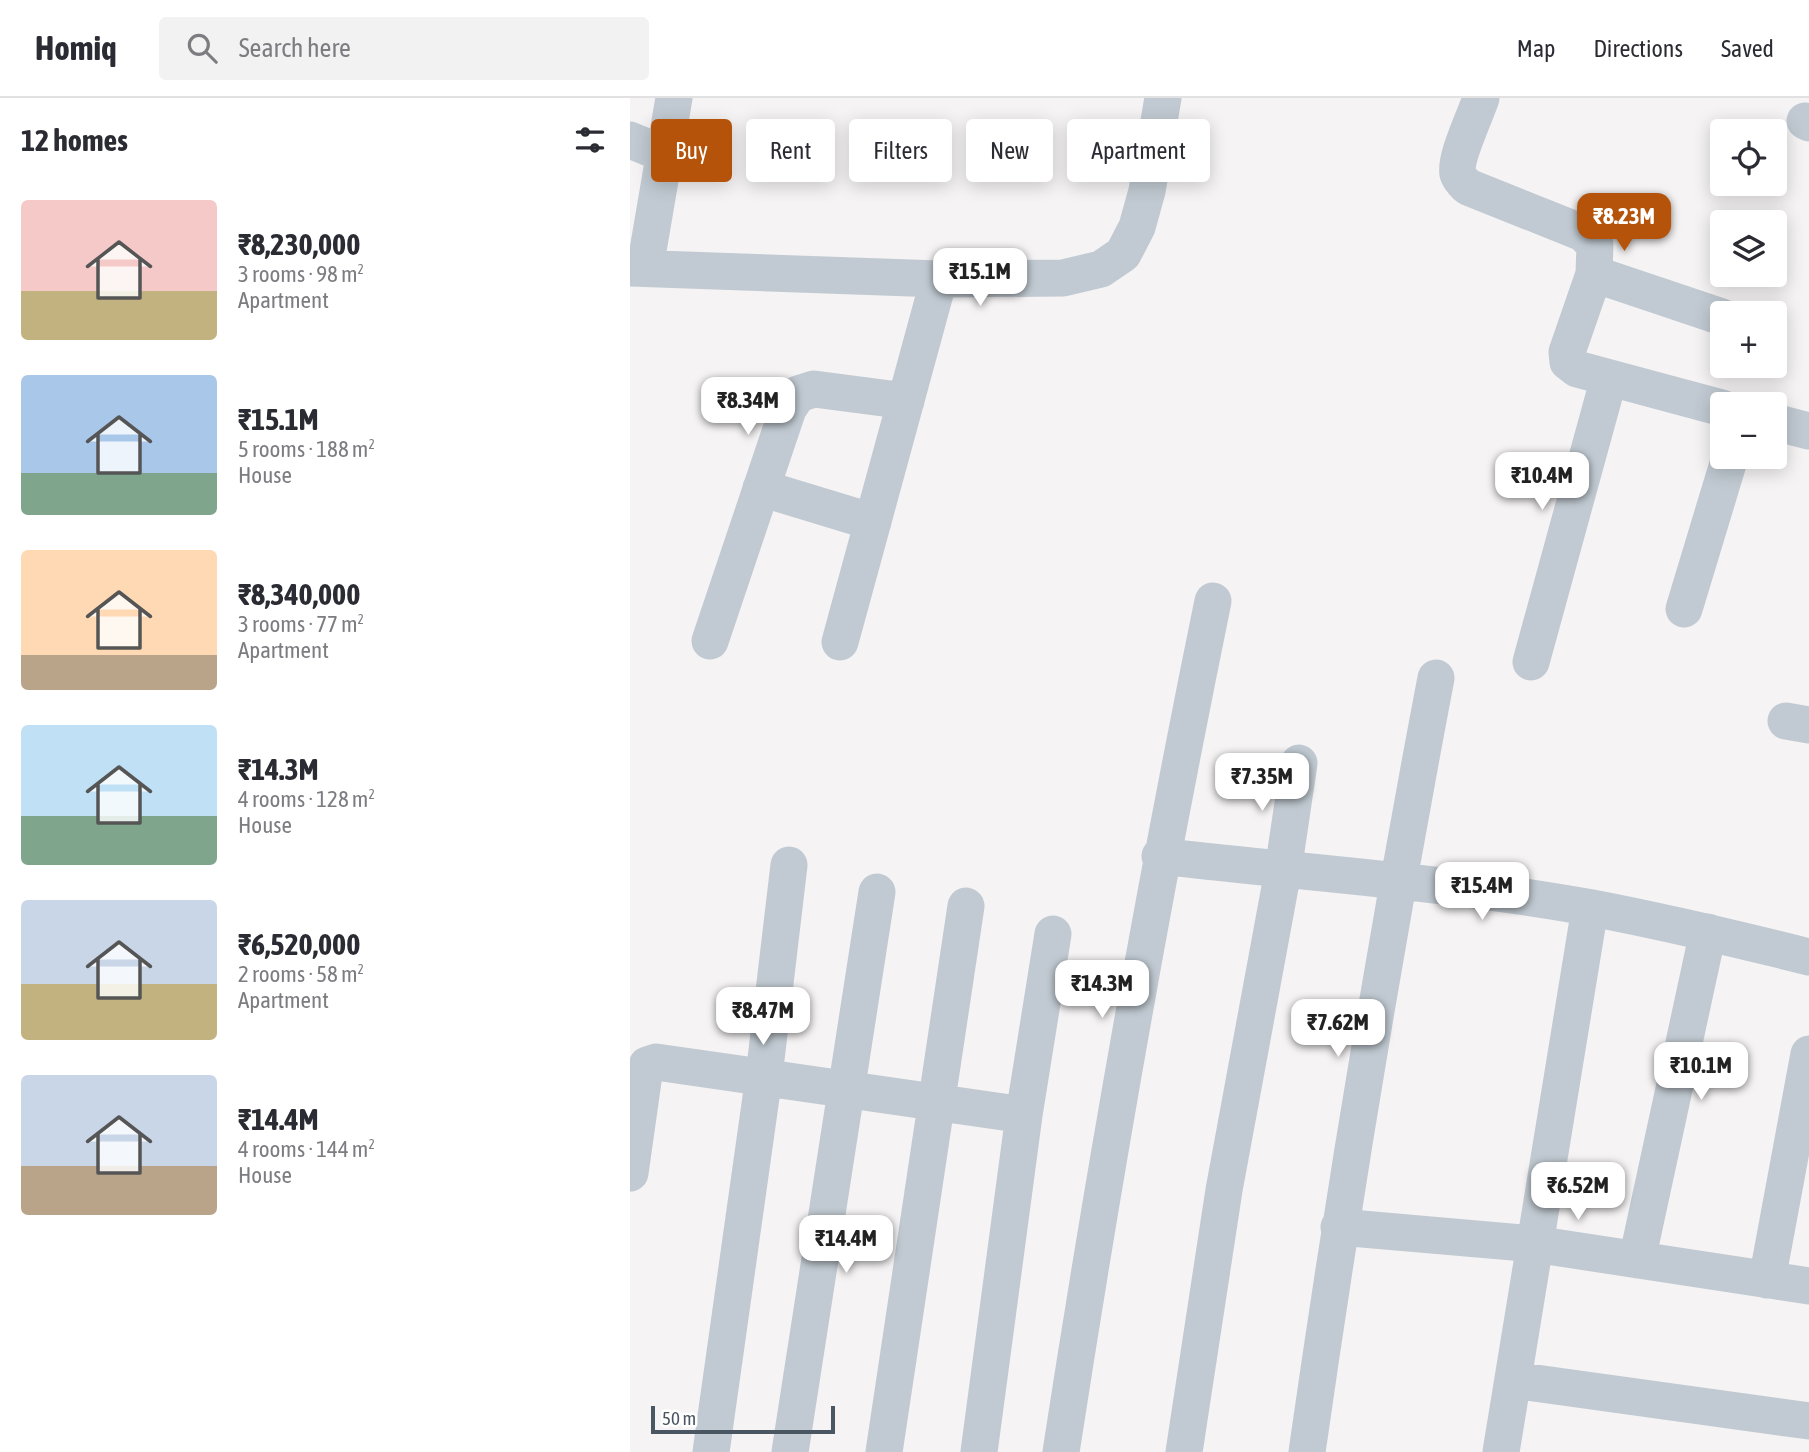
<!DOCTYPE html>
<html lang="en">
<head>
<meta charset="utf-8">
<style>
  :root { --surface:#fff; --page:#f2f2f3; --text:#2b2b33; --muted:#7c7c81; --line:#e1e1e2; --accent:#b45309 }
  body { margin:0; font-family:"Asap Condensed",sans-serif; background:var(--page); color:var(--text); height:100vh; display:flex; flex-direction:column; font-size:26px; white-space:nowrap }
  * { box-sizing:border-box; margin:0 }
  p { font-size:23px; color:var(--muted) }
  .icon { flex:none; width:38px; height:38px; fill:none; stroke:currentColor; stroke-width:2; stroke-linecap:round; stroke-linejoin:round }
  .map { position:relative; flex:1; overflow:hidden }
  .side { display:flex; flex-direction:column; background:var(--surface); width:630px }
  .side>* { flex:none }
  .hud { position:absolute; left:21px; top:21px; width:665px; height:63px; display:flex; gap:14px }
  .fabs { position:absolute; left:1080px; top:21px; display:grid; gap:14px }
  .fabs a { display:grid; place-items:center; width:77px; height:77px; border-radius:7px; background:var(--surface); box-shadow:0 4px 18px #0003; font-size:35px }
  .scale { position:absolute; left:21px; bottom:18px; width:184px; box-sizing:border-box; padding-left:7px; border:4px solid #4a5661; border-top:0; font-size:19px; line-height:24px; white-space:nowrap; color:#4a5661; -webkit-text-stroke:5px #fff; paint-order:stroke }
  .price { position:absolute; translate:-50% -60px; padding:0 16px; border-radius:14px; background:#fff; color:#222; font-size:23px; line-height:46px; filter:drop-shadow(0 2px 4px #0008) }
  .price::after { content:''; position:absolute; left:50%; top:42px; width:21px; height:16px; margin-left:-10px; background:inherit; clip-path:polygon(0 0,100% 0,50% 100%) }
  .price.current { background:var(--accent); color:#fff }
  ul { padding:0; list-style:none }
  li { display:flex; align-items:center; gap:21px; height:175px; padding:0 21px }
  li span { display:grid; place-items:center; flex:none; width:196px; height:140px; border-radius:7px; color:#555 }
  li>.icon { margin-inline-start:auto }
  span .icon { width:84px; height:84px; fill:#fffc; stroke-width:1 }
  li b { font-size:30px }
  h2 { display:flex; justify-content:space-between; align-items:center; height:84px; padding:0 21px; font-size:30px }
  .tag { padding:0 24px; border-radius:7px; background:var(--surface); box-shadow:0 4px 18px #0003; font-size:24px; line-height:63px }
  .tag.current { background:var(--accent); color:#fff }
  header { display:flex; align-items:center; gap:42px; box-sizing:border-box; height:98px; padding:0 35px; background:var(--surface); border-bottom:2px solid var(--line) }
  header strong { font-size:33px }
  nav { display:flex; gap:38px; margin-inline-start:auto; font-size:24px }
  .search { width:490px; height:63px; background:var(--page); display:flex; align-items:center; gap:18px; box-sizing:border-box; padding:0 24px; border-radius:7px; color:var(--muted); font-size:26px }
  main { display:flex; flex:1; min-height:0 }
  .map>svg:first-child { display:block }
</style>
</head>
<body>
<header>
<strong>Homiq</strong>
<div class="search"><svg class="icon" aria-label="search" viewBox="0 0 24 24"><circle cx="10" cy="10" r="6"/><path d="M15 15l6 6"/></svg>Search here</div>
<nav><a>Map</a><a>Directions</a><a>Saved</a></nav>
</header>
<main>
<section class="side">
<h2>12 homes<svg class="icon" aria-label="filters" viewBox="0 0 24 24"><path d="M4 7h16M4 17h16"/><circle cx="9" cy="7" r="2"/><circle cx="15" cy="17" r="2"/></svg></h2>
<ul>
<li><span style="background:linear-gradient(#f6c9c9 65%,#c2b280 0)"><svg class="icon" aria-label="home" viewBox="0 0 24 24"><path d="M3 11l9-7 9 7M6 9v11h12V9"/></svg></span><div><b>₹8,230,000</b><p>3 rooms · 98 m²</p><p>Apartment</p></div></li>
<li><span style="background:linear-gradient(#a9c7e8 70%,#7fa58c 0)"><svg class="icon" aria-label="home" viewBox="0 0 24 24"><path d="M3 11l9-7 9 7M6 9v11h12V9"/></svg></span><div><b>₹15.1M</b><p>5 rooms · 188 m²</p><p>House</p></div></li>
<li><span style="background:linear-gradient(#ffd9b3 75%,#b9a48a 0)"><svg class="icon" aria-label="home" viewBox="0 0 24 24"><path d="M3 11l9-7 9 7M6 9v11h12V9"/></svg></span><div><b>₹8,340,000</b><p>3 rooms · 77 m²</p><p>Apartment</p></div></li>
<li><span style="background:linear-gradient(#bfe0f5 65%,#7fa58c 0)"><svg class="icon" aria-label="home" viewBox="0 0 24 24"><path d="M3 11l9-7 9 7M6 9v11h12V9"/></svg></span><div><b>₹14.3M</b><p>4 rooms · 128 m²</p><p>House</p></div></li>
<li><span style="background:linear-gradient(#c9d6e8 60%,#c2b280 0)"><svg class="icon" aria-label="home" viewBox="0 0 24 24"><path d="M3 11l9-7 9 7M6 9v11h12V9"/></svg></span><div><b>₹6,520,000</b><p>2 rooms · 58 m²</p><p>Apartment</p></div></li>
<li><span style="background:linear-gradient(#c9d6e8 65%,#b9a48a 0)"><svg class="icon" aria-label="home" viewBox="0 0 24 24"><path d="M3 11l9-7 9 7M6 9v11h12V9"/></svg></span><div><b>₹14.4M</b><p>4 rooms · 144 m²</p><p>House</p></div></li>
</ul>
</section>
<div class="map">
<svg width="1179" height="1354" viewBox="0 0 1179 1354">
  <rect width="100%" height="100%" fill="#f5f3f3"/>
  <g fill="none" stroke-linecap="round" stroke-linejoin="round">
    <path stroke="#c1cad2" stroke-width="37" d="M851 0C846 16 824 61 828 76 830 82 834 85 838 89L953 135 965 147 964 176 937 254 938 264 947 271 1092 310
      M1175 23 1179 25
      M0 42 34 56
      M0 170 309 181 433 180 471 171 493 156 507 129 517 93 533 0
      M15 170 44 0
      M964 176 1092 219
      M1144 324 1179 333
      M131 390 243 424
      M1054 511 1100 359
      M80 543 158 311 168 296 184 291 276 303
      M210 544 309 181
      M901 564 979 280
      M1156 623 1179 627
      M530 758C674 775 819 784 962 810 1035 824 1107 841 1179 859
      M0 1075 14 976 17 967 26 964 394 1017
      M709 1129 904 1146 1179 1188
      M1007 1162 1078 834
      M1137 1182 1179 956
      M883 1282 1179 1323
      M81 1354 134 978 159 767
      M160 1354 247 794
      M254 1354 336 808
      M349 1354 394 1017 423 836
      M431 1354C475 1069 525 786 583 503
      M554 1354 594 1092 653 773 669 665
      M677 1354C714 1095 757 837 806 580
      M871 1354 960 810"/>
  </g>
</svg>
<div class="fabs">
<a><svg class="icon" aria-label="locate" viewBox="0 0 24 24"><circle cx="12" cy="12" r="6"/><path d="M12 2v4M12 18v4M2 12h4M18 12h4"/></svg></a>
<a><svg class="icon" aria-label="layers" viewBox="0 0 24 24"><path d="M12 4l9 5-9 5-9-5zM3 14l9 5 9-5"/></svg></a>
<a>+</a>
<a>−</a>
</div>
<div class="scale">50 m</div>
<b class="price current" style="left:994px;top:155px">₹8.23M</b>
<b class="price" style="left:350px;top:210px">₹15.1M</b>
<b class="price" style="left:118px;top:339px">₹8.34M</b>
<b class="price" style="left:912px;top:414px">₹10.4M</b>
<b class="price" style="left:632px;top:715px">₹7.35M</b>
<b class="price" style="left:852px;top:824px">₹15.4M</b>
<b class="price" style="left:472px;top:922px">₹14.3M</b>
<b class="price" style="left:133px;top:949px">₹8.47M</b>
<b class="price" style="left:708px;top:961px">₹7.62M</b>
<b class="price" style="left:1071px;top:1004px">₹10.1M</b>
<b class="price" style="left:948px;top:1124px">₹6.52M</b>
<b class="price" style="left:216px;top:1177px">₹14.4M</b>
<div class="hud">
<a class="tag current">Buy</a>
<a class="tag">Rent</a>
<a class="tag">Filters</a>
<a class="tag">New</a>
<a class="tag">Apartment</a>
</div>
</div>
</main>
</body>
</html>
